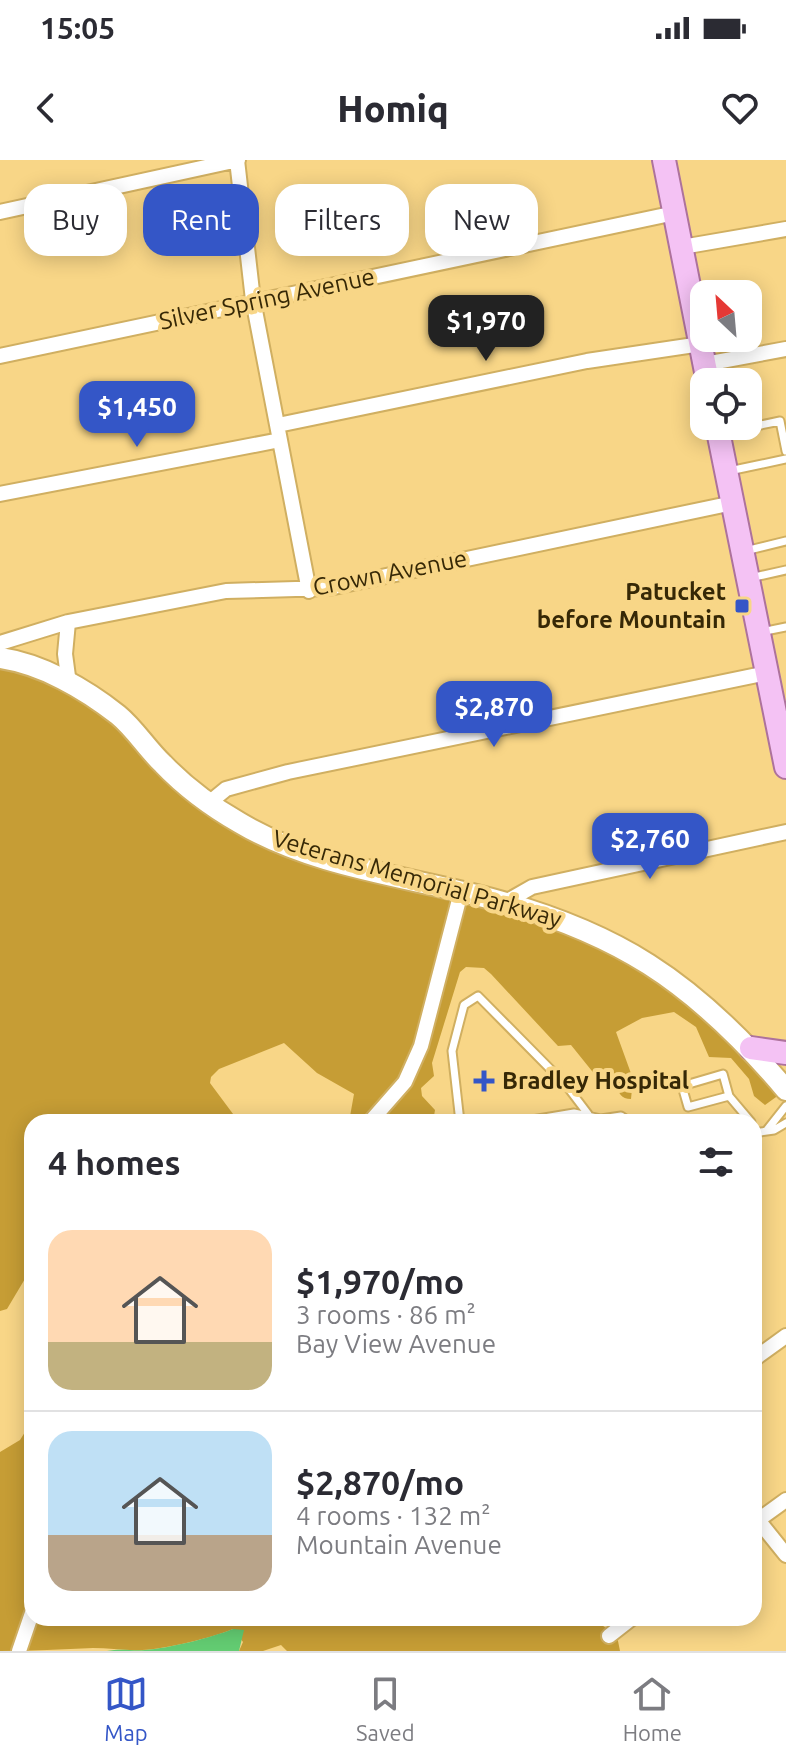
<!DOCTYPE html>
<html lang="en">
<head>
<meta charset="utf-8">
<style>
  :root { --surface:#fff; --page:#f7f7f7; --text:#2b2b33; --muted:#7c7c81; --line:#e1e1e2; --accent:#3456c7 }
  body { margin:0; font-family:Ubuntu,sans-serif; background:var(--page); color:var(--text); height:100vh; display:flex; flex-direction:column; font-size:30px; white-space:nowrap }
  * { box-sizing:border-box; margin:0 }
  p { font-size:26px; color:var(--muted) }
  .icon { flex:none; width:44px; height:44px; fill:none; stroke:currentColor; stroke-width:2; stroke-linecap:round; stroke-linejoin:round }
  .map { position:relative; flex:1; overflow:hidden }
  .panel { position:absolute; left:24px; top:954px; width:738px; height:512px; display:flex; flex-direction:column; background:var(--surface); border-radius:24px; box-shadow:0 4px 20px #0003 }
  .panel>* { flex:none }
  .guide { position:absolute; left:24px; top:24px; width:738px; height:72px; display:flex; gap:16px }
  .needle { width:52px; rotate:334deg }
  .controls { position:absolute; left:690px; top:120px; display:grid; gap:16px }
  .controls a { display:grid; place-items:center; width:72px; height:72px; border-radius:16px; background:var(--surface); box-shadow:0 4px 20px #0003; font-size:40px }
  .price { position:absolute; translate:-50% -68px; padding:0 18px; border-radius:16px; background:var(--accent); color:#fff; font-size:26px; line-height:52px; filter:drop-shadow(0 2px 4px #0008) }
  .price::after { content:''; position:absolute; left:50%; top:48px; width:24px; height:18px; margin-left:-12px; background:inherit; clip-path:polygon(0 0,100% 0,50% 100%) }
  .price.active { background:#222; color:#fff }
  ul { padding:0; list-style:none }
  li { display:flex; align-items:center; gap:24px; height:200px; padding:0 24px }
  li+li { border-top:2px solid var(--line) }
  li span { display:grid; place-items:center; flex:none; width:224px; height:160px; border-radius:24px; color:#555 }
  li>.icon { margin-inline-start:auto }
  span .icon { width:96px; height:96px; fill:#fffc; stroke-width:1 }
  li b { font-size:34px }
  h2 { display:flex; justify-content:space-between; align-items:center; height:96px; padding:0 24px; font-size:34px }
  .tag { padding:0 28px; border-radius:24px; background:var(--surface); box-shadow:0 4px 20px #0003; font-size:28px; line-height:72px }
  .tag.active { background:var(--accent); color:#fff }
  .status { display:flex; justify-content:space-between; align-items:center; height:56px; padding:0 40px; background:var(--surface); direction:ltr }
  .status svg { height:22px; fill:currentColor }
  header { display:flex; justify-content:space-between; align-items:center; height:104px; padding:0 24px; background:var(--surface); font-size:36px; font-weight:800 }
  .dock { display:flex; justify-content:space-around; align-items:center; height:112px; border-top:2px solid var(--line); background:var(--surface); font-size:22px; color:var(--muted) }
  .dock a { display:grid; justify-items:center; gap:4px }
  .dock .active { color:var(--accent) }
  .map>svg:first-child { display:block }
</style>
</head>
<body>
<div class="status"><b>15:05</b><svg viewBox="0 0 49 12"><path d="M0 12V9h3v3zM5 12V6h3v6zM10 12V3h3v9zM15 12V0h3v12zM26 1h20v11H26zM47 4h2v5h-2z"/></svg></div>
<header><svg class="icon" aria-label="back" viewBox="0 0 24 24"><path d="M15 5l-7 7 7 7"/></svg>Homiq<svg class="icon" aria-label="heart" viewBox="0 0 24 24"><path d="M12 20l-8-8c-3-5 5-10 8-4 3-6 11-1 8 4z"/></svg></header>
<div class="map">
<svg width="786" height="1491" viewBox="0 0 786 1491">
  <rect width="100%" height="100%" fill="#f8d687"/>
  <path fill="#c69d35" d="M0 497 37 505 246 667 633 792 783 932 765 945 754 936 749 919 731 898 709 897 696 867 674 852 642 858 616 872 633 919 631 939C621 939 619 933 615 924L600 921 571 885 558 886 491 814 484 808 466 807 460 812 432 903 434 916 421 928 422 936 435 950 433 962H349L354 934 317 913 284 883 219 909 211 917 210 923 239 962H32V1107L7 1149 0 1151Z
    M32 1261V1458H592L617 1476 620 1491H287L281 1485 263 1491H239L243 1482 233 1469C211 1478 166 1489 142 1490 126 1491 109 1488 93 1488 63 1489 31 1491 0 1491V1292L20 1280Z"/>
  <path fill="#63cc72" d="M233 1469 244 1470 239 1491H107C121 1488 131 1491 145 1490 170 1488 210 1478 233 1469Z"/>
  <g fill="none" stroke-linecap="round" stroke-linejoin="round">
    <g stroke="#d0af61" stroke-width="11">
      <path id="lane" d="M722 273 780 261 786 291
        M729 311 786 299
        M745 391 786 381
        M750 418 786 410
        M761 472 786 467
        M729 936 688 947 682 926 723 914 729 936 751 962
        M460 962 452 891 464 845 478 836 566 925 588 954
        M520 962 574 953 601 959 621 956 630 962
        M767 970 786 946
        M754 973 774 970 786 963"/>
    </g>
    <g stroke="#d0af61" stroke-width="18">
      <path id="street" d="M237 0 253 140 309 431
        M0 52 238 0
        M682 87 786 69
        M0 196 675 53
        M705 204 786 189
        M278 265 587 201 701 184
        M0 334 280 280
        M68 462 65 494 69 524
        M0 483 68 462 226 431 329 428 733 343
        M209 643 226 629 288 612 767 513
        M504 743 532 727 786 672
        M370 962 405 922 421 886 461 732
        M754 1199 786 1176
        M754 1355 786 1395
        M754 1363 786 1340
        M609 1476 632 1458
        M19 1491 32 1453"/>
    </g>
    <g stroke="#d0af61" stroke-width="24">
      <path id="secondary" d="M0 498C42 504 85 529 118 555 135 569 147 589 163 604 185 627 212 647 240 663 311 705 397 715 476 735 615 769 694 821 786 930"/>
    </g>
    <g stroke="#ad729c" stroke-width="26">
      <path id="primary" d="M664 0 708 222
        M717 266 786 607
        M751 888 786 893"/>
    </g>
    <use href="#lane" stroke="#fff" stroke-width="7"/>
    <use href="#street" stroke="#fff" stroke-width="14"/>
    <use href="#secondary" stroke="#fff" stroke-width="20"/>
    <use href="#primary" stroke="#f4c2f4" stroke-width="22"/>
  </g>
  <g fill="#3456c7" stroke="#f8d687" stroke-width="3">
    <rect x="734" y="438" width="16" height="16" rx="4"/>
    <path d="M480 909h8v8h8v8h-8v8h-8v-8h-8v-8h8z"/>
  </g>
  <g text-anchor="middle" stroke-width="8" stroke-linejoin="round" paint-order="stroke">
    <g font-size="24" fill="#362806" stroke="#f8d687">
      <text transform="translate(267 139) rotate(-12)" y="8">Silver Spring Avenue</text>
      <text transform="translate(390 413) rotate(-11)" y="8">Crown Avenue</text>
      <text transform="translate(417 719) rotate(16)" y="8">Veterans Memorial Parkway</text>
    </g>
    <g font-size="24" font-weight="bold" fill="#362806" stroke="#f8d687" text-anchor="end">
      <text x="726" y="440">Patucket<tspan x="726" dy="28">before Mountain</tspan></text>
      <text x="502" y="929" text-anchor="start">Bradley Hospital</text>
    </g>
  </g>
</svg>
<div class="controls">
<a><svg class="needle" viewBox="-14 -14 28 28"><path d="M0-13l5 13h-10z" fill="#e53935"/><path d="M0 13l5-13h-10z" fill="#7c7c81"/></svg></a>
<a><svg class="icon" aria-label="locate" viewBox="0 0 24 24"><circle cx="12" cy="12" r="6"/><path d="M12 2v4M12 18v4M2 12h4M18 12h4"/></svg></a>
</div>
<b class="price active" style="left:486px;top:203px">$1,970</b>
<b class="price" style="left:137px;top:289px">$1,450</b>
<b class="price" style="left:494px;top:589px">$2,870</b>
<b class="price" style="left:650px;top:721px">$2,760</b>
<div class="guide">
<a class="tag">Buy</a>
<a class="tag active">Rent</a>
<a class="tag">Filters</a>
<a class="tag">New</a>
</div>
<section class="panel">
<h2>4 homes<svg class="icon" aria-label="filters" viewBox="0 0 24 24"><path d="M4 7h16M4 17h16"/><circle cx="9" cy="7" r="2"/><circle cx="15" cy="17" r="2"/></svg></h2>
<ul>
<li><span style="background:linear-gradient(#ffd9b3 70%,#c2b280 0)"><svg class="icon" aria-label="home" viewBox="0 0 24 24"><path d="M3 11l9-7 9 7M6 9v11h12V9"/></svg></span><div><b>$1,970/mo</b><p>3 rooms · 86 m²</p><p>Bay View Avenue</p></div></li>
<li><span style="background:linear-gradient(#bfe0f5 65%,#b9a48a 0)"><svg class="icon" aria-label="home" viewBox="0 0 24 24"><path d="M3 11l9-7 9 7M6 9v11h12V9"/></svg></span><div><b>$2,870/mo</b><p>4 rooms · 132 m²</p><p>Mountain Avenue</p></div></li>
</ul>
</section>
</div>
<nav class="dock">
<a class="active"><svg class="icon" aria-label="map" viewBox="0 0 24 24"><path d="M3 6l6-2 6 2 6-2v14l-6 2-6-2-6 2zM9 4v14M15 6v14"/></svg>Map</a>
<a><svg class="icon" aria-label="saved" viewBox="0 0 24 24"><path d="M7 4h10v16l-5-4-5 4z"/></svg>Saved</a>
<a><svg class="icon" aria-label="home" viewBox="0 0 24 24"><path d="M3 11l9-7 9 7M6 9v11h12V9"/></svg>Home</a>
</nav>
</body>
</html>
